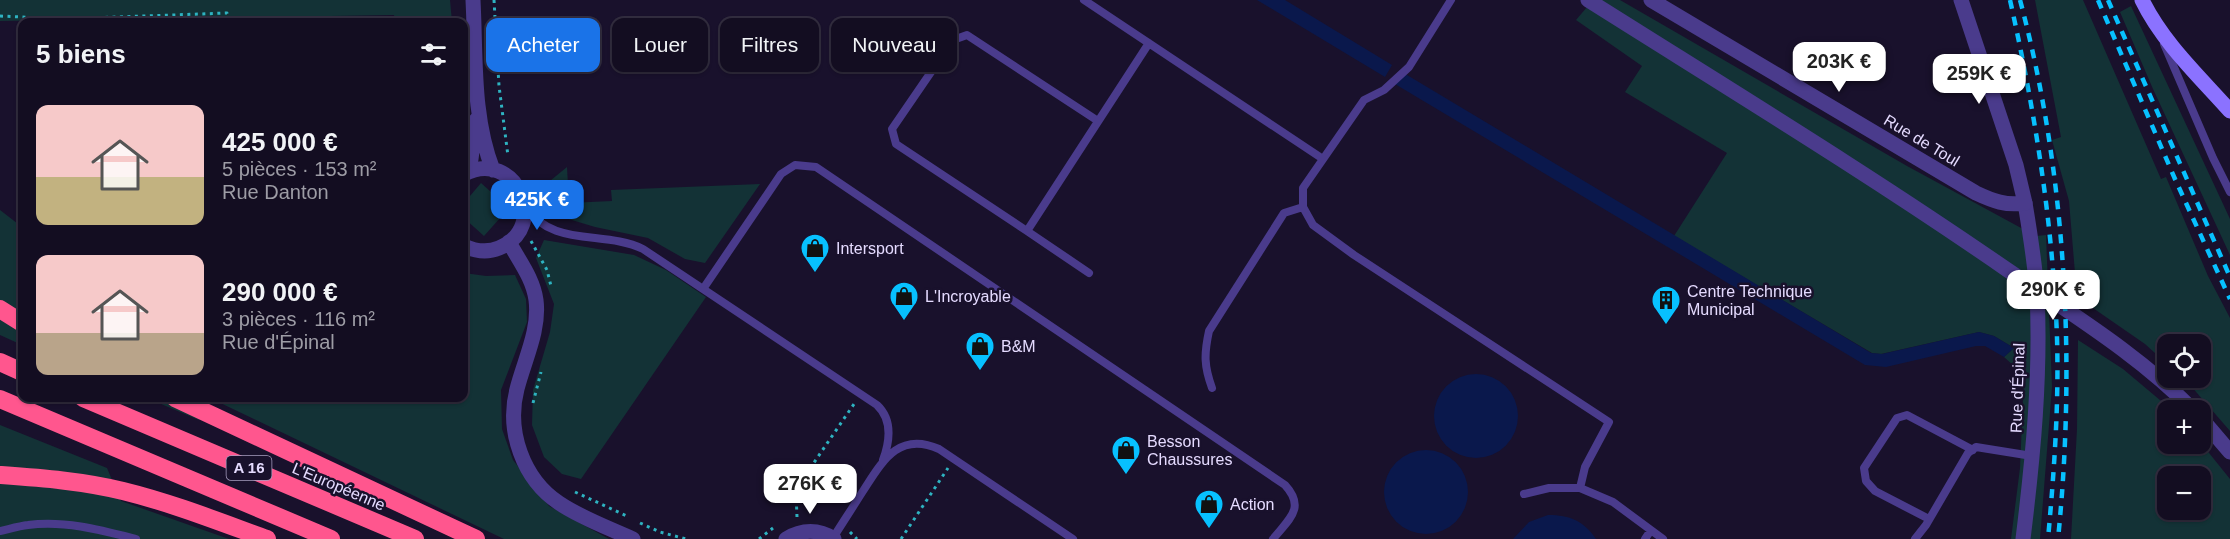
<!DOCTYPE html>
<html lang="fr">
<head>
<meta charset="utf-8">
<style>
  :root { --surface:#130d21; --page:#201b2e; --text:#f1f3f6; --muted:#9d9ca5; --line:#322d3f; --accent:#1a73e8 }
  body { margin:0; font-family:Helvetica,sans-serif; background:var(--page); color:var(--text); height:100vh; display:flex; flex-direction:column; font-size:22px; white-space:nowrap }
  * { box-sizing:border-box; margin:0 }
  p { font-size:20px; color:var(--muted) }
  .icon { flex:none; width:33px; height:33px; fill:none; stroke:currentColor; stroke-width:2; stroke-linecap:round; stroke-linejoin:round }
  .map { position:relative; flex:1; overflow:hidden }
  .panel { position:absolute; left:18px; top:18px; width:450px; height:384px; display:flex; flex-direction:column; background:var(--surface); border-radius:12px; box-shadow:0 2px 4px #0004,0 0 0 2px var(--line) }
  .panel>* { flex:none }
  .guide { position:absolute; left:486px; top:18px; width:570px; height:54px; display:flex; gap:12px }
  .tools { position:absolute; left:2157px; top:334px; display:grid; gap:12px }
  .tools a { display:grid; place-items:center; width:54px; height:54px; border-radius:12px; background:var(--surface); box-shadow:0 2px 4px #0004,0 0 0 2px var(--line); font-size:30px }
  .price { position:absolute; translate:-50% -51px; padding:0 14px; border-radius:12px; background:#fff; color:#222; font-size:20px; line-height:39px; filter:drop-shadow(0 2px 3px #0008) }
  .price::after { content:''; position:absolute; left:50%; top:36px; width:18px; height:14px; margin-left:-9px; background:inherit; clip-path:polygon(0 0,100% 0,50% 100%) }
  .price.on { background:var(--accent); color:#fff }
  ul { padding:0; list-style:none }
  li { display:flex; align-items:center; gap:18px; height:150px; padding:0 18px }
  li span { display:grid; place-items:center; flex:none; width:168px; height:120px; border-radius:12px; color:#555 }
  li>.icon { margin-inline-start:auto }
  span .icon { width:72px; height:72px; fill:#fffc; stroke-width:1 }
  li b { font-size:26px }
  h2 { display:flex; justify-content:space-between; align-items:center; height:72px; padding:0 18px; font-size:26px }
  .chip { padding:0 21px; border-radius:12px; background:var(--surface); box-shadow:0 2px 4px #0004,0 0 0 2px var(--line); font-size:21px; line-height:54px }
  .chip.on { background:var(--accent); color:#fff }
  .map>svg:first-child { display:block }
</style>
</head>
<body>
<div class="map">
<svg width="2230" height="539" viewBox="0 0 2230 539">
  <rect width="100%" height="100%" fill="#19112c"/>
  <path fill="#133236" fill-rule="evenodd" d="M0 0H450L452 22H395L394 15 0 21Z
    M1593 0H1620L1907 166 2036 236 2046 235 2052 387 2040 539H2011L2020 468 2024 375 2004 357 2014 348 1994 336 1979 332 1881 354 1872 353 1674 236 1727 153 1625 92 1642 66 1576 20Z
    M2035 0H2083L2161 179 2166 177 2208 276 2230 318V431L2184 378H2200V345H2168L2167 364 2145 344 2077 297 2069 201 2052 140 2061 137Z
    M2131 6 2230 219V255L2153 89 2120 12Z
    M567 167 569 203 612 201 611 190 760 184 705 263 685 259 648 238 595 227 552 214 545 185Z
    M481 183 509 208 484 236 464 218V203Z
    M0 210 22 227V345L0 335Z
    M544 240 634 255 666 270 706 297 581 479 562 474 544 457 532 425 533 390 550 332 554 304 536 258Z
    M464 273 486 276 515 275 526 299 527 322 501 390 502 429 513 460 549 506 609 539H504L210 398 199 420 147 398H464Z
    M2078 340 2123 369 2173 411H2168V444L2201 443 2230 479V539H2071L2077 429ZM2168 477H2200V510H2168Z
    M0 425 107 468 121 501 229 539H0Z"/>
  <path fill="#0a184c" d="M1257 0H1285L1392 65 1385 77Z
    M1402 72 1871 353 1882 354 1979 332 1994 336 2014 348 2004 357 1985 346H1976L1886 367 1865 365 1395 84Z
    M1434 416a42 42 0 1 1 84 0a42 42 0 1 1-84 0Z
    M1384 492a42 42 0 1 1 84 0a42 42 0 1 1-84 0Z
    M1548 515C1570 515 1584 521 1596 539H1513L1529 522Z"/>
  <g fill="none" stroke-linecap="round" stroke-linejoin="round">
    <path stroke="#2eb3c1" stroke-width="3" stroke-dasharray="3 4.5" stroke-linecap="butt" d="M494 0 499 86 508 156
      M0 16 63 19 227 13 231 22
      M531 241 547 270 551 286
      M533 403 541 372
      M575 492 629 517
      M797 517 796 493 798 486 854 404
      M640 523 660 532 686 539
      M850 532 857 539
      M759 539 773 528
      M901 539 948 468"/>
    <path stroke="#4a3b8c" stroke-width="8" d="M1084 0 1323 159
      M1451 0 1409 67 1384 90 1364 100 1303 188V207L1313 225 1354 255 1609 422 1585 467 1580 488 1613 502 1663 539
      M2164 44 2213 158 2230 192
      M1098 121 967 35 953 40 892 129 896 144 1027 231 1149 43
      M525 206C552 248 604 230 643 249L877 405C893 420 890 441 883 460
      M1027 231 1089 273
      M703 289 781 174 795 165 816 167 1285 485C1306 508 1289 519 1273 539
      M1212 388C1204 366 1204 354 1209 331L1284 213 1303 207
      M1524 494 1549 488H1580
      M1929 519 1875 491 1866 481 1864 468 1897 418 1907 415 1973 450
      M0 531C9 529 19 526 28 525 64 520 101 530 136 539
      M833 538C843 522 853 507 863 491 882 462 898 431 939 449L1073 539
      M1645 539 1651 530
      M1915 539 1926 525 1968 453 1976 447 2032 456"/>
    <path stroke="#4a3b8c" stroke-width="15" d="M473 0C476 56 472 117 493 170
      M465 173 471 159 476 120
      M464 174C516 147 551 227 499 248 487 253 475 251 464 246
      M509 242C519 261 533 278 536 300 540 330 524 361 517 389 506 431 523 479 559 503 581 518 609 528 633 539
      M786 539C802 529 819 529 834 539
      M2023 539C2033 458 2041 375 2037 293 2035 263 2030 233 2025 203"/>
    <path stroke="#4a3b8c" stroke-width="15" d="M1588 0C1729 89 1872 176 2009 271 2073 315 2139 355 2194 411
      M1651 0 1976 193C1993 201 2006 206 2025 203L2016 165 1961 0
      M2200 417 2230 452"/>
    <path stroke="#8b72ff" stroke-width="15" d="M2142 0C2163 43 2199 76 2230 111"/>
    <path stroke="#ff568e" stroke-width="18" d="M0 309 22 323
      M0 362 22 372
      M83 398 415 539
      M175 398 476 539
      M0 399 331 539
      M0 475C41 478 83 481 123 491 172 503 220 522 267 539"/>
    <path stroke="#07c1ff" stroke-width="4.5" stroke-dasharray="9 8" stroke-linecap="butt" d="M2010 0C2035 112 2053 224 2057 338 2059 405 2054 473 2048 539
      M2020 0C2066 172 2076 362 2058 539
      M2098 0 2175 179 2230 299
      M2108 0 2230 277"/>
  </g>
  <defs>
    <g id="shop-pin" transform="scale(1.5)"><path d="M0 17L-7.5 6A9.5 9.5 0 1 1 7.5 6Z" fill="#07c1ff" stroke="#19112c"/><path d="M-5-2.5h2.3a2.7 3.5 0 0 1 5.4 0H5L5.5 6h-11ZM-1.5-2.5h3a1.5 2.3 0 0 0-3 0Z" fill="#111"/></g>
    <g id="building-pin" transform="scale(1.5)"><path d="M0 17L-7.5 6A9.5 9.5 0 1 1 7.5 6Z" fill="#07c1ff" stroke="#19112c"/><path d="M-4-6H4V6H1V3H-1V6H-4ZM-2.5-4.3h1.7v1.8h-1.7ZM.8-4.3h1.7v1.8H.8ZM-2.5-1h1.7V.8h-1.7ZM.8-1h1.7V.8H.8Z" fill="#111"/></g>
  </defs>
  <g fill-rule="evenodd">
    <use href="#shop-pin" x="815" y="248"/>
    <use href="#shop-pin" x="904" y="296"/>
    <use href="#building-pin" x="1666" y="300"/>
    <use href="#shop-pin" x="980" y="346"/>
    <use href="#shop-pin" x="1126" y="450"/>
    <use href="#shop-pin" x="1209" y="504"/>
  </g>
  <g text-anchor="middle" stroke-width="5" stroke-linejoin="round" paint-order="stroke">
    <rect fill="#19112c" stroke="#a89ec0" stroke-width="1.5" x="226.5" y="456" width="45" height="24" rx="4.5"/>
    <g font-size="15" font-weight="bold" fill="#e5dbff">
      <text x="249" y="473">A 16</text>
    </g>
    <g font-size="16" fill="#e5dbff" stroke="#19112c">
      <text transform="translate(1922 140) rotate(31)" y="6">Rue de Toul</text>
      <text transform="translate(2017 388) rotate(-88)" y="6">Rue d'Épinal</text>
      <text transform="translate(339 486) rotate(23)" y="6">L'Européenne</text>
    </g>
    <g font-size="16" fill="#e5dbff" stroke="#19112c" text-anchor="start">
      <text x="836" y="254">Intersport</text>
      <text x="1687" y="297">Centre Technique<tspan x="1687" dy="18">Municipal</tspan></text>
      <text x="925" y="302">L'Incroyable</text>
      <text x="1001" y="352">B&amp;M</text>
      <text x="1147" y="447">Besson<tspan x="1147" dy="18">Chaussures</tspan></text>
      <text x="1230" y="510">Action</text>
    </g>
  </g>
</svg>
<div class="tools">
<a><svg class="icon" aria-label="locate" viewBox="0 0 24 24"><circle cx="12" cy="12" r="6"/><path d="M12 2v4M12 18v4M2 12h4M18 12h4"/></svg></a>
<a>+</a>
<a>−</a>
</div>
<b class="price" style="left:1839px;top:93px">203K €</b>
<b class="price" style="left:1979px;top:105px">259K €</b>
<b class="price on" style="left:537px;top:231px">425K €</b>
<b class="price" style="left:2053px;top:321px">290K €</b>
<b class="price" style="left:810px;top:515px">276K €</b>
<div class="guide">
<a class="chip on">Acheter</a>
<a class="chip">Louer</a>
<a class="chip">Filtres</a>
<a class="chip">Nouveau</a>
</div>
<section class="panel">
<h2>5 biens<svg class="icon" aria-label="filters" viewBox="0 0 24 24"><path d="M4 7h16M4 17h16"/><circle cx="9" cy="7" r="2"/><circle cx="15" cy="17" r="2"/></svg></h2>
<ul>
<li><span style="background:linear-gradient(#f6c9c9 60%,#c2b280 0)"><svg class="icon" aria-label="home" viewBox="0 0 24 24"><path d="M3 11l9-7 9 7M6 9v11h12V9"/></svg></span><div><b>425 000 €</b><p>5 pièces · 153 m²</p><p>Rue Danton</p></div></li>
<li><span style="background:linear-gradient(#f6c9c9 65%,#b9a48a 0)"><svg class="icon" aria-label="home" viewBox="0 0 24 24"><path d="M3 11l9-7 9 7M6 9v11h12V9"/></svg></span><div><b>290 000 €</b><p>3 pièces · 116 m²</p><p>Rue d'Épinal</p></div></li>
</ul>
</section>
</div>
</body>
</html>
